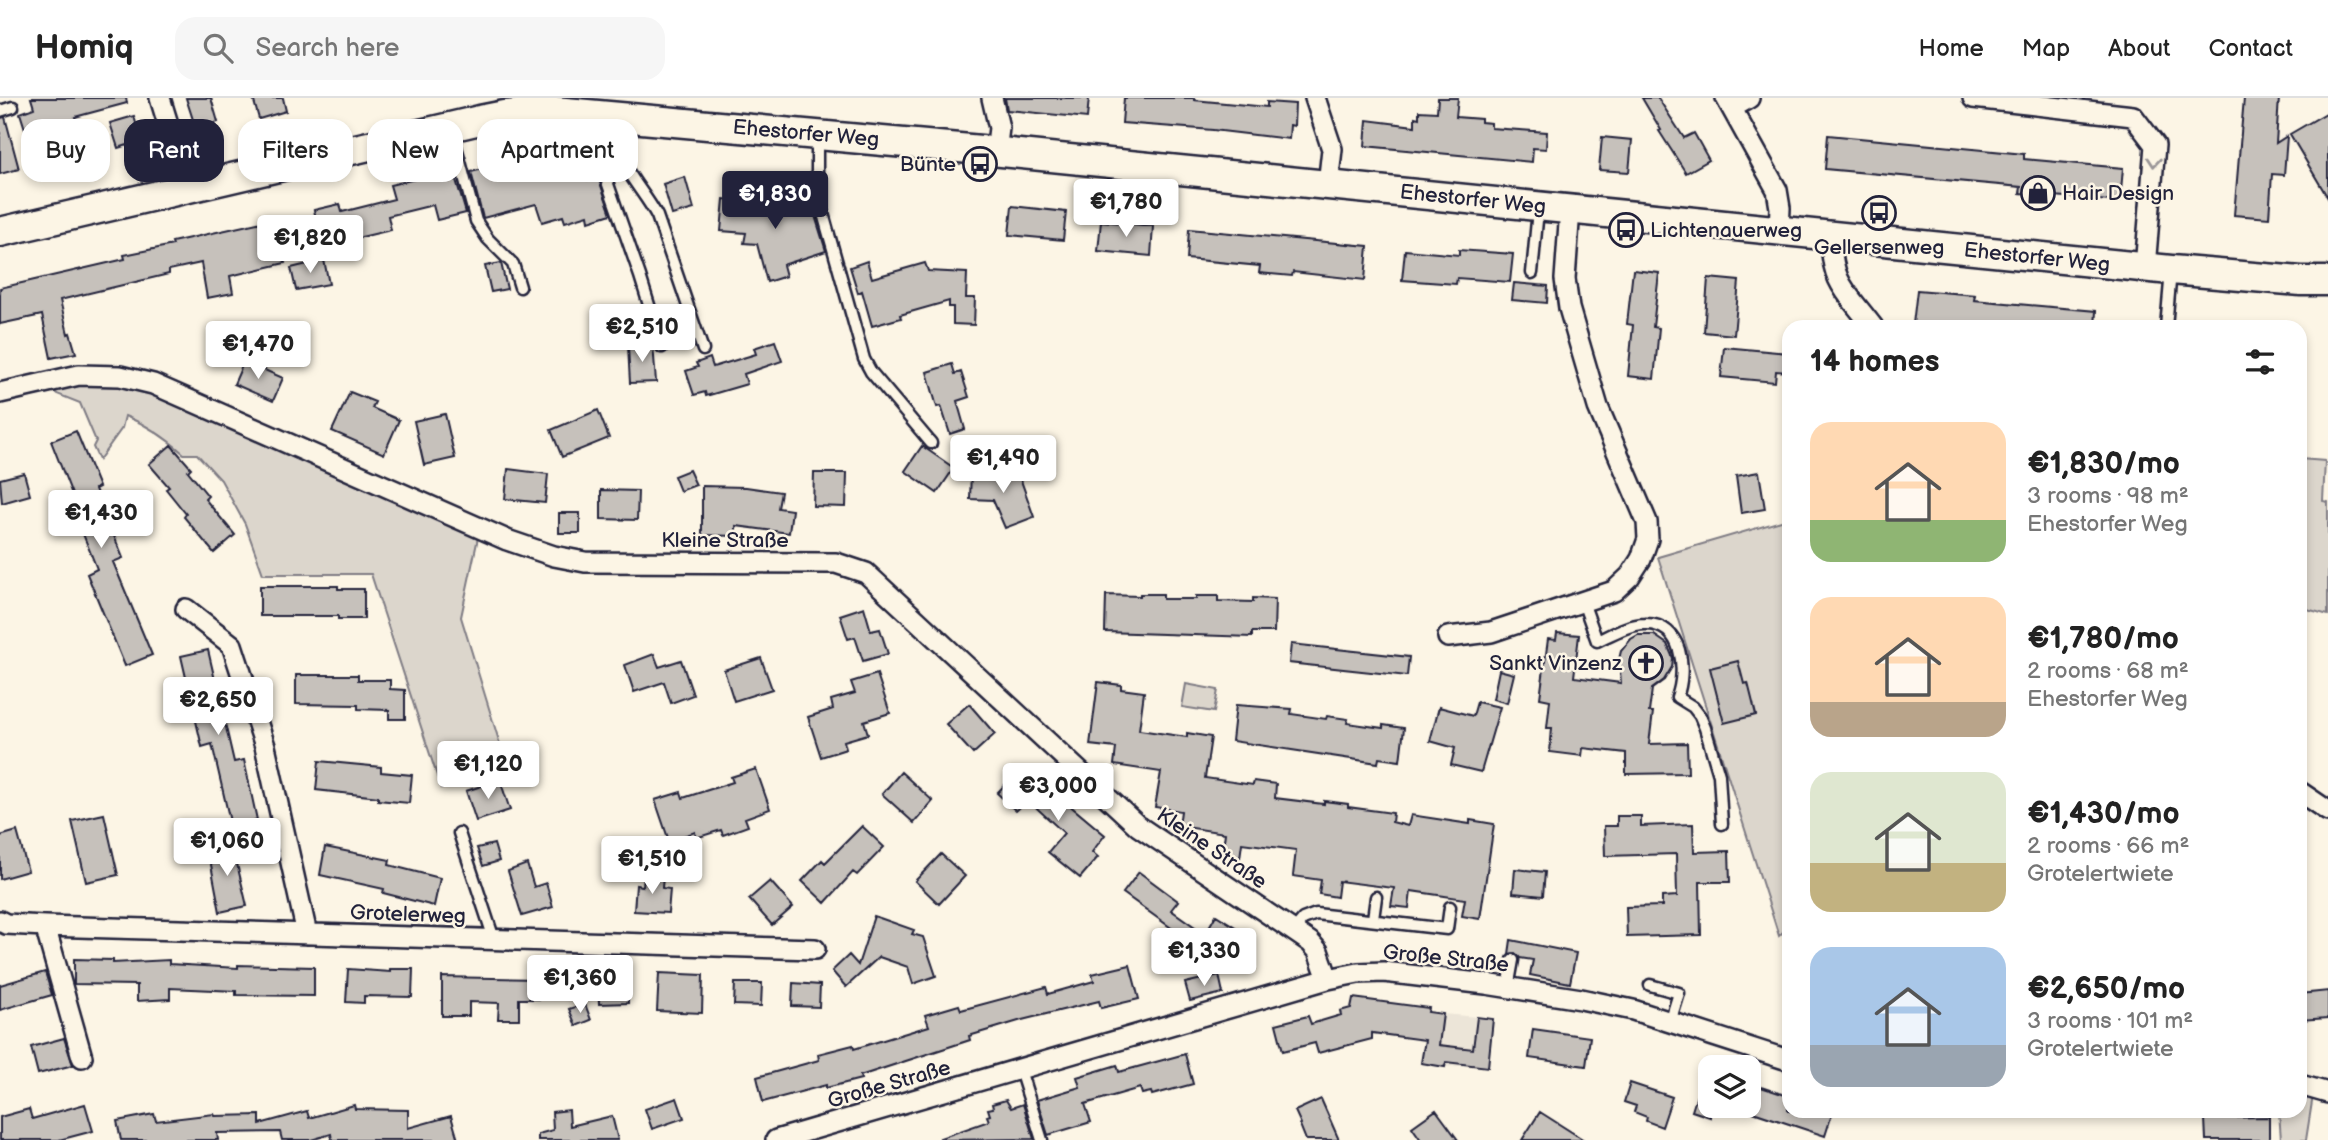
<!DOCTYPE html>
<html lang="en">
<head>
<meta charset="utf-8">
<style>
  :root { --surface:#fff; --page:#f6f6f6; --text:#222; --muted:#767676; --line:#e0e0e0; --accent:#22223b }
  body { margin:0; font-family:"Balsamiq Sans",sans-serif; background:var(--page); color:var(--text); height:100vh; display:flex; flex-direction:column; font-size:26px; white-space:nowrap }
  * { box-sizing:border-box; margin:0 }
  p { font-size:23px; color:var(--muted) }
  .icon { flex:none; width:38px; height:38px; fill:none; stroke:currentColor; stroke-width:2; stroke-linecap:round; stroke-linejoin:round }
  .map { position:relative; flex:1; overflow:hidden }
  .sheet { position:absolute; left:1782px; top:222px; width:525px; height:798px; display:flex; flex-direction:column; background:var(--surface); border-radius:21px; box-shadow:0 4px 10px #0003 }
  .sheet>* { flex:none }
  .guide { position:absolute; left:21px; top:21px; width:665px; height:63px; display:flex; gap:14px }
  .fabs { position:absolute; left:1698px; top:957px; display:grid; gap:14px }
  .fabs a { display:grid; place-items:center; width:63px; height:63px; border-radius:14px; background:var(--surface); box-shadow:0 4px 10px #0003; font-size:35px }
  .price { position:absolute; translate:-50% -60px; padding:0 16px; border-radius:7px; background:#fff; color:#222; font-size:23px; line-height:46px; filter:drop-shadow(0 2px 4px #0008) }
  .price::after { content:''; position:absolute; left:50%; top:42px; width:21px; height:16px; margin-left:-10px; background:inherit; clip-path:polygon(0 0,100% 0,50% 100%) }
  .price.active { background:var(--accent); color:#fff }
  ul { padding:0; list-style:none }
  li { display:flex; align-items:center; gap:21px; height:175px; padding:0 28px }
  li span { display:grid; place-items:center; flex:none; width:196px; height:140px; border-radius:21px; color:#555 }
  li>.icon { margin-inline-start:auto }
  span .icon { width:84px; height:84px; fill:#fffc; stroke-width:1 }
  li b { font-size:30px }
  h2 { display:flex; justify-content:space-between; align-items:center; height:84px; padding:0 28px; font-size:30px }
  .pill { padding:0 24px; border-radius:21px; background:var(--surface); box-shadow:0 4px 10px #0003; font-size:24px; line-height:63px }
  .pill.active { background:var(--accent); color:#fff }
  header { display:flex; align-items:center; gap:42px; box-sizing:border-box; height:98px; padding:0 35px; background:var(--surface); border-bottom:2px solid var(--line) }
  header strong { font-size:33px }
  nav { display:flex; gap:38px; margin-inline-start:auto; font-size:24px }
  .search { width:490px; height:63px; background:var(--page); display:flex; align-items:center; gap:18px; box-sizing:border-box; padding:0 24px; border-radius:21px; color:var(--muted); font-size:26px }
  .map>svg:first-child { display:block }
</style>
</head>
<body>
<header>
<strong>Homiq</strong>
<div class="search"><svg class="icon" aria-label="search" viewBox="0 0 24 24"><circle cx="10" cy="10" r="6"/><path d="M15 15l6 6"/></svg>Search here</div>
<nav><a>Home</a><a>Map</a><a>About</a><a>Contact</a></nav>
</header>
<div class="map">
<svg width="2328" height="1042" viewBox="0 0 2328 1042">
  <rect width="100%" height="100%" fill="#fcf5e5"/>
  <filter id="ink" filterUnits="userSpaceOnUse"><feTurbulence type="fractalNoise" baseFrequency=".0143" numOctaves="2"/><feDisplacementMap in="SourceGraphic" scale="14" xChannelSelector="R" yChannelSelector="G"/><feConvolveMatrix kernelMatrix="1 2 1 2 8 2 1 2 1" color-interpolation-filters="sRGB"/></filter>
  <g filter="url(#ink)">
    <path fill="#ece5d8" d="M1443 916 1477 919 1471 967 1445 969 1448 948 1424 945 1426 930 1441 932Z"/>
    <path fill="#dcd6cc" stroke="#7f7c84" stroke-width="2" d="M120 278 480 430 461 519 507 669 441 690 371 476H263L245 426 221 382 197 356H184C166 340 148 327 125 318L122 330 99 362 93 349 96 343 80 305 57 296 44 285Z
      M2300 361 2325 363 2323 403 2328 404V517L2300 509Z
      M1788 421V829L1779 838 1658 459Z
      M1186 586 1218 592 1214 614 1182 609Z
      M2300 988 2314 991 2306 1042H2281L2279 1013H2300Z"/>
    <path fill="#c6c1bb" stroke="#22223b" stroke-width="2" d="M31 0H126L127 5 75 19 79 30 56 37 52 25 26 34 20 15 34 10Z
      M186 0H211L218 24 196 31Z
      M253 0H283L286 13 259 21Z
      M1005 0H1089L1087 20 1007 12Z
      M1124 0H1194V2L1267 9V4L1295 6 1294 28 1290 27 1289 41 1213 32 1122 25Z
      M1438 0H1458L1456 19 1481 21V24L1491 25V30L1547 34 1546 51 1533 50 1532 64 1365 48 1367 22 1415 28V19L1419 20V13L1437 14Z
      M1642 0H1658L1684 40 1694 35 1709 62 1686 75 1659 33 1661 32Z
      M2244 0H2279L2276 45 2287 38 2284 77 2272 76 2269 120 2234 117Z
      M2328 14V100L2290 36Z
      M134 18 141 43 118 50 110 25Z
      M5 19 19 71 0 76V20Z
      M1828 37 2024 56V61L2123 70 2120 104 2020 95 2021 89 1825 71Z
      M1602 39 1632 42 1629 74 1599 72Z
      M507 65 511 79 546 67 549 74 558 71 560 78 584 70 588 82 598 79 611 116 589 123 588 117 565 124 563 118 542 124 536 106 483 120 471 74Z
      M453 72 466 115 437 122 433 107 388 118 391 132 357 140 358 147 324 155 314 112 340 106 342 114 394 101 390 87Z
      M685 79 694 111 672 117 663 86Z
      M790 94 796 113 812 108 826 153 783 167 786 178 767 184 757 146 744 145 746 135 721 133 724 101 758 105Z
      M1012 108 1066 114 1063 142 1009 137Z
      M266 123 267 129 277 127 285 165 230 178 233 195 207 200 201 165 169 172V176L60 202 68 236 70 235 76 255 51 260 42 217 0 226V190L125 161 124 157 173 147 172 144Z
      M1101 123 1153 128 1151 158 1098 153Z
      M1189 131 1368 148 1365 182 1293 174 1292 178 1259 175 1260 168 1187 161Z
      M1405 152 1459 157V152L1513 156 1510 184 1457 180 1456 186 1402 182Z
      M324 162 329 186 296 192 291 170Z
      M867 163 872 180 925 165 928 173 967 175 966 200H975L974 227 953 226V209H949V203L900 217 901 220 872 228 862 193 858 195 850 169Z
      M501 165 507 191 491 194 485 168Z
      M1633 172 1659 175 1653 229 1659 230 1654 281 1628 278 1633 227 1627 226Z
      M1708 180 1739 183 1734 237 1704 234Z
      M1514 185 1548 188 1547 205 1512 202Z
      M1917 192 1975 197 1974 202 2096 213 2095 229H1949L1913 226Z
      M775 243 782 263 744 276 747 286 706 298 705 294 694 297 686 273 698 269 696 265 710 260 713 269 756 256 754 250Z
      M653 246 656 284 630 285 628 248Z
      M1724 249 1788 255V274L1776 273 1775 284 1721 279Z
      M244 263 283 280 273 303 234 286Z
      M952 266 955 276 961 274 969 299 957 303 965 331 950 336 941 308 937 309 927 274Z
      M350 294 375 304 372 310 399 322 384 356 332 333Z
      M598 312 609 340 562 359 551 332Z
      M445 316 455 360 424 367 414 323Z
      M76 333 99 389 95 391 123 460 113 464 152 557 125 568 87 476 97 471 69 401 73 399 51 343Z
      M171 347 191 370 188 373 208 398 205 401 235 437 214 455 184 419 186 416 166 391 169 389 149 366Z
      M922 348 954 370 937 395 905 373Z
      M508 371 548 376 545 405 505 401Z
      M689 372 696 387 680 393 674 378Z
      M971 373 1019 377 1034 419 1005 430 993 402 970 401Z
      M1759 374 1765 411 1741 415 1736 378Z
      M24 375 30 397 2 405 0 381Z
      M814 375H847L846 409 813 408Z
      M702 388 746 389 781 394 778 410 792 412 789 435 736 428V438L702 437Z
      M601 392 638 393 637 422 601 421Z
      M559 415H580V435H559Z
      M260 488H338V491H364V521H338V518H260Z
      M1140 496H1163V501H1196V498H1218V503L1253 504V500L1275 501 1274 534H1252V539L1105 534 1106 497 1140 498Z
      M864 509 871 533 880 531 888 556 863 563 855 539 848 541 840 517Z
      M1557 535 1579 537 1574 579 1621 585 1619 561 1621 553 1631 541 1638 537H1654L1667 546 1673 560 1672 569 1664 582 1652 591 1649 614H1653L1649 646 1687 645 1688 675 1626 676V655L1583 650 1582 658 1550 654 1552 630H1547L1550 602 1540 600 1548 541 1556 542Z
      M1291 546 1409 559 1407 578 1289 565Z
      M208 552 234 664 244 662 257 722 231 728 212 646 202 649 181 558Z
      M654 556 659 569 681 562 693 597 671 605 664 584 634 594 625 567Z
      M761 560 772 591 734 603 724 572Z
      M1738 563 1744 586 1748 585 1756 617 1724 625 1710 570Z
      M1499 572 1514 576 1507 605 1493 601Z
      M877 576 890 615 864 623 868 636 844 643 846 651 821 659 808 619 833 611 831 602 855 595 851 584Z
      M296 577H358V582H390V591L405 592V621H389V612L358 611V607L296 606Z
      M1098 584 1121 587V591L1144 594 1139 632 1187 639V635L1211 639 1205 680 1253 687 1254 683 1276 686 1275 700 1324 706V703L1348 706V709L1393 715 1392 724 1408 728 1411 717 1470 726V722L1494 726 1480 821 1462 818 1465 801 1411 793 1409 810 1391 808 1394 790 1339 783 1337 799 1319 796 1321 782 1293 778 1296 752 1242 745 1240 760 1222 758 1225 735 1179 728 1181 713 1155 709 1161 674 1114 667 1116 650 1090 647Z
      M1477 604 1500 609 1481 674 1451 667 1455 650 1430 643 1439 609 1473 618Z
      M969 606 995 636 973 656 946 626Z
      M1236 607 1292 611 1291 616 1326 621 1327 618 1348 621 1347 625 1383 630V627L1404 630 1400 663 1379 660 1378 665 1232 643Z
      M319 663 381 669V674L412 677 409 705 378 702V699L316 692Z
      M756 671 770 711 745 720 748 728 723 737 721 732 696 740 695 734 669 743 655 702 681 694 683 700 733 684 731 679Z
      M1019 672 1038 691 1043 685 1105 737 1092 754 1098 759 1080 780 1048 754 1064 735 1028 702 1016 713 997 695Z
      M901 674 933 703 914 725 882 696Z
      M500 682 510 712 476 723 466 693Z
      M104 716 118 777 86 784 72 723Z
      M1617 718H1641V728L1693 726 1694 754 1729 753 1730 784H1700L1701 837 1627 839 1626 809 1662 808V799L1677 798 1676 756 1605 758 1604 728H1617Z
      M862 728 884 749 857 777 853 774 825 805 802 783 822 762 825 765Z
      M17 733 28 773 0 781V738Z
      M232 745 247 808 220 814 208 751Z
      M494 746 499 763 483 768 477 750Z
      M325 749 390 762 389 767 440 780 434 808 383 795 384 791 320 777Z
      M941 756 965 778 939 806 915 783Z
      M527 766 534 789 546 785 553 809 522 818 508 773Z
      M1515 771 1545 774 1543 798 1513 795Z
      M1139 774 1178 803 1171 812 1205 836 1216 817 1245 835 1224 870 1172 835 1174 832 1123 795Z
      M644 779H663L662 790 670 791 668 815 634 813 636 787 643 788Z
      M770 783 793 809 772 827 749 801Z
      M874 818 914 832 912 836 923 839 936 878 913 886 908 869 879 859 846 889 832 873 849 857 858 867Z
      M1511 842 1576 855 1570 885 1530 877 1533 862 1520 860 1515 855 1509 856Z
      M74 861 113 862V865L169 862V866L238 870V867L314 869V898L236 897V893L170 890V901L137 903V887L74 886Z
      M1130 867 1139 901 1101 910 1099 903 1022 922 969 938 970 942 860 978 861 981 826 990V987L763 1004 757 979 819 962 818 956 853 947 854 951 929 928 925 917 959 907 961 912 1046 889 1048 896 1094 883 1092 876Z
      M348 871 390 874V871H413L412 899 364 898V905L346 904Z
      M45 874 52 897 0 912V887Z
      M659 875 703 877 702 915 657 913Z
      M568 876 569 901H519V921H498L499 905 469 904V918H442V879L537 881V877Z
      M628 877V905L599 906 598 878Z
      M1219 877 1223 895 1190 903 1185 885Z
      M735 885H762L761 908 734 907Z
      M793 885 820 887 819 909 792 908Z
      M2328 893V920L2300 922V896Z
      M1353 900 1429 910 1428 914 1443 916 1439 947 1473 951 1477 919 1493 921 1488 969 1446 964 1445 969 1421 965 1425 942 1372 935V941L1318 955 1315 945 1283 953 1276 926 1308 918 1311 926 1341 917 1340 913 1351 910Z
      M585 906 591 922 576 928 569 911Z
      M1533 931 1590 939 1586 968 1529 960Z
      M64 940 73 967 38 976 31 949Z
      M1185 956 1193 986 1152 997 1151 994 1142 996 1140 990 1085 1006 1091 1024 1048 1037 1037 1002 1080 989 1077 979 1117 967 1119 974Z
      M1706 969H1710V1019L1692 1013Z
      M1630 985 1672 999 1662 1029 1646 1023 1647 1019 1634 1014 1636 1008 1624 1004Z
      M1755 987 1788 998V1013H1833L1825 1038 1747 1012Z
      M677 1000 684 1020 652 1031 645 1011Z
      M1321 1001 1339 1042H1306L1300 1027 1301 1026 1295 1013Z
      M1006 1002 1011 1010 1023 1006 1034 1041 941 1042 940 1040 989 1023 987 1018 990 1017 988 1011 993 1010 992 1006Z
      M85 1006 93 1033 59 1042H0V1019L29 1011 32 1021Z
      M354 1007 355 1011 408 1012V1030L451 1018 458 1042H332L331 1036 311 1042H282L280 1034 217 1035 218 1042H121L117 1023 154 1016 156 1023 214 1016 215 1018 260 1017V1026L307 1013 309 1020Z
      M569 1012 570 1028 612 1018 618 1042H538V1036L553 1032 552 1014Z
      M1436 1012 1458 1042H1421L1412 1029Z
      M1540 1014 1584 1042H1522Z
      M2269 1019V1042H2206L2205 1020Z"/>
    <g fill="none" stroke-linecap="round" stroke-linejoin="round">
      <g stroke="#22223b" stroke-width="15">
        <path id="lane" d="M0 13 13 9
          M598 19 595 49 640 178 662 249
          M620 23C619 34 617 45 620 56 625 75 647 98 657 118L703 252
          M451 30 476 123 488 141 513 166 520 189
          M817 41V94L864 261 871 274 931 345
          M1532 175 1538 112
          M2166 229 2171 173
          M1583 504 1597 543C1612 536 1629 526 1645 526 1683 525 1687 572 1677 599L1693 609 1700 618 1705 630 1719 677 1722 726
          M459 735 494 841
          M1373 821 1376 799
          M1293 833 1303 821 1316 816 1447 831 1450 809
          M1650 887 1679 895 1670 924
          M1508 890 1513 862
          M1020 972 1042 1042"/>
      </g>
      <g stroke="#22223b" stroke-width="24">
        <path id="street" d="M160 0 188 91
          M992 0 999 30 996 54
          M1315 0 1332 51 1328 87
          M1726 0 1777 92 1780 110 1779 132
          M1973 0 2133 18 2155 47 2145 170
          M1732 10 1749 0
          M1831 138C1831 186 1847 194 1873 229
          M0 295 79 277 120 278 153 286 507 442 554 458 585 464 836 465 866 475 1138 728 1310 844 1318 853 1328 881
          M186 511 232 547 265 648 307 836
          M1448 539 1491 534 1614 493 1630 478 1641 461 1648 441 1647 424 1598 309 1569 210 1565 181 1570 111
          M2300 694 2328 713
          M0 823 6 826 45 828 815 851
          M45 828 82 959
          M2300 987 2328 995
          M776 1042 1328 881 1358 875 1384 874 1486 886 1581 901 1633 912 1788 962"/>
      </g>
      <g stroke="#22223b" stroke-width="33">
        <path id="secondary" d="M0 134 480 22 505 17 554 13 981 52 2171 172 2301 183H2328"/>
      </g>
      <use href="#lane" stroke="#fcf5e5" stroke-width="10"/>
      <use href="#street" stroke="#fcf5e5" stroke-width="19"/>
      <use href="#secondary" stroke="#fcf5e5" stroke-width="28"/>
    </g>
    <defs><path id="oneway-chevron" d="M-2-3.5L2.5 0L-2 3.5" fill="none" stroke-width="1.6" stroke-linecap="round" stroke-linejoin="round" transform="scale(1.75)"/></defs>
    <use stroke="#9a9698" href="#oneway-chevron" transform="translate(2154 64) rotate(95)"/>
  </g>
  <defs>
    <g id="bus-ring" transform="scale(1.75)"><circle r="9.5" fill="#fcf5e5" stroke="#22223b" stroke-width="1.5"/><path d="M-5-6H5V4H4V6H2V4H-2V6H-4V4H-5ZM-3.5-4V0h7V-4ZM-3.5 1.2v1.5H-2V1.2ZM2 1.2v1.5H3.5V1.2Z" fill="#22223b"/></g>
    <g id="shop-ring" transform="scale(1.75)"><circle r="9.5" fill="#fcf5e5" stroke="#22223b" stroke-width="1.5"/><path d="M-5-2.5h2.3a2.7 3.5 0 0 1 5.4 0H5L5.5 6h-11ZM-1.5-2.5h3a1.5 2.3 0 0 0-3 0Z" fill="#22223b"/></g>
    <g id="church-ring" transform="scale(1.75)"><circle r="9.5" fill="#fcf5e5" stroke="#22223b" stroke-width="1.5"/><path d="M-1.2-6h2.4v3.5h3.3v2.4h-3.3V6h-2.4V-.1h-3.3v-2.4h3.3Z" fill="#22223b"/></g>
  </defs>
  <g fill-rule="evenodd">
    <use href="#bus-ring" x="980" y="66"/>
    <use href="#shop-ring" x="2038" y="95"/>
    <use href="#bus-ring" x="1879" y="115"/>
    <use href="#bus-ring" x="1626" y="132"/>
    <use href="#church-ring" x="1646" y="565"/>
  </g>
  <g text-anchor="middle" stroke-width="5" stroke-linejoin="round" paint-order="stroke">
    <g font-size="21" fill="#22223b" stroke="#fcf5e5">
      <text transform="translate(806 35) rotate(5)" y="7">Ehestorfer Weg</text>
      <text transform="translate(1473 101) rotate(6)" y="7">Ehestorfer Weg</text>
      <text transform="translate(2037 159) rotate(6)" y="7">Ehestorfer Weg</text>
      <text x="725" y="449">Kleine Straße</text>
      <text transform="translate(1212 750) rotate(34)" y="7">Kleine Straße</text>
      <text transform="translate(408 816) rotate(2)" y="7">Grotelerweg</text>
      <text transform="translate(1446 860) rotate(6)" y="7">Große Straße</text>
      <text transform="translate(889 986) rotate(-16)" y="7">Große Straße</text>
    </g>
    <g font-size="21" fill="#22223b" stroke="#fcf5e5" text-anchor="end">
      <text x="956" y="73">Bünte</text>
      <text x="2062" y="102" text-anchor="start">Hair Design</text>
      <text x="1650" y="139" text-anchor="start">Lichtenauerweg</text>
      <text x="1879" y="156" text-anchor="middle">Gellersenweg</text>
      <text x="1622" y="572">Sankt Vinzenz</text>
    </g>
  </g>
</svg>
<div class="fabs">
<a><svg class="icon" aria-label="layers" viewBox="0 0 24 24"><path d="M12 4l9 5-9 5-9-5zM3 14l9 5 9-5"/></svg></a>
</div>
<b class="price active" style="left:775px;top:133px">€1,830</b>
<b class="price" style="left:1126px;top:141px">€1,780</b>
<b class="price" style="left:310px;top:177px">€1,820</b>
<b class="price" style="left:642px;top:266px">€2,510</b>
<b class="price" style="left:258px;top:283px">€1,470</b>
<b class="price" style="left:1003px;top:397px">€1,490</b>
<b class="price" style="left:101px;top:452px">€1,430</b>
<b class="price" style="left:218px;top:639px">€2,650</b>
<b class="price" style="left:488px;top:703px">€1,120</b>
<b class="price" style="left:1058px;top:725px">€3,000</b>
<b class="price" style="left:227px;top:780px">€1,060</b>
<b class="price" style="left:652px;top:798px">€1,510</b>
<b class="price" style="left:1204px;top:890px">€1,330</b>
<b class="price" style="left:580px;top:917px">€1,360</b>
<div class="guide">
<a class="pill">Buy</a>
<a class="pill active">Rent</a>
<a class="pill">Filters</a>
<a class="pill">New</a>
<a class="pill">Apartment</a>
</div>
<section class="sheet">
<h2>14 homes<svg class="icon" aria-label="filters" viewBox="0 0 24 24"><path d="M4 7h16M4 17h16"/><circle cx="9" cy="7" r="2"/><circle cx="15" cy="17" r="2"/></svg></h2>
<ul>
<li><span style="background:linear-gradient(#ffd9b3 70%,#8fb573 0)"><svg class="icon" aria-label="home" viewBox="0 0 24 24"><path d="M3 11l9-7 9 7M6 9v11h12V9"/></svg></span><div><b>€1,830/mo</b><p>3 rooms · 98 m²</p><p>Ehestorfer Weg</p></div></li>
<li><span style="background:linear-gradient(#ffd9b3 75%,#b9a48a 0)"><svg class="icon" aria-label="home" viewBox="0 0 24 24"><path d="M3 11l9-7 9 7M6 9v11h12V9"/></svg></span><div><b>€1,780/mo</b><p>2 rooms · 68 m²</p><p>Ehestorfer Weg</p></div></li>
<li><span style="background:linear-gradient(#dfe7d0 65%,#c2b280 0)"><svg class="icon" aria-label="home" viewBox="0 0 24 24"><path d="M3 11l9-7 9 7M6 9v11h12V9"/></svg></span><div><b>€1,430/mo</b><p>2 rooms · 66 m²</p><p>Grotelertwiete</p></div></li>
<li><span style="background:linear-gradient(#a9c7e8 70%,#9aa5b1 0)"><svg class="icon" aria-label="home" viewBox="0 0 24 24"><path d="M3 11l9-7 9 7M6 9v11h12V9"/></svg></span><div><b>€2,650/mo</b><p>3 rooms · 101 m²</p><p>Grotelertwiete</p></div></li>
</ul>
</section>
</div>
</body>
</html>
